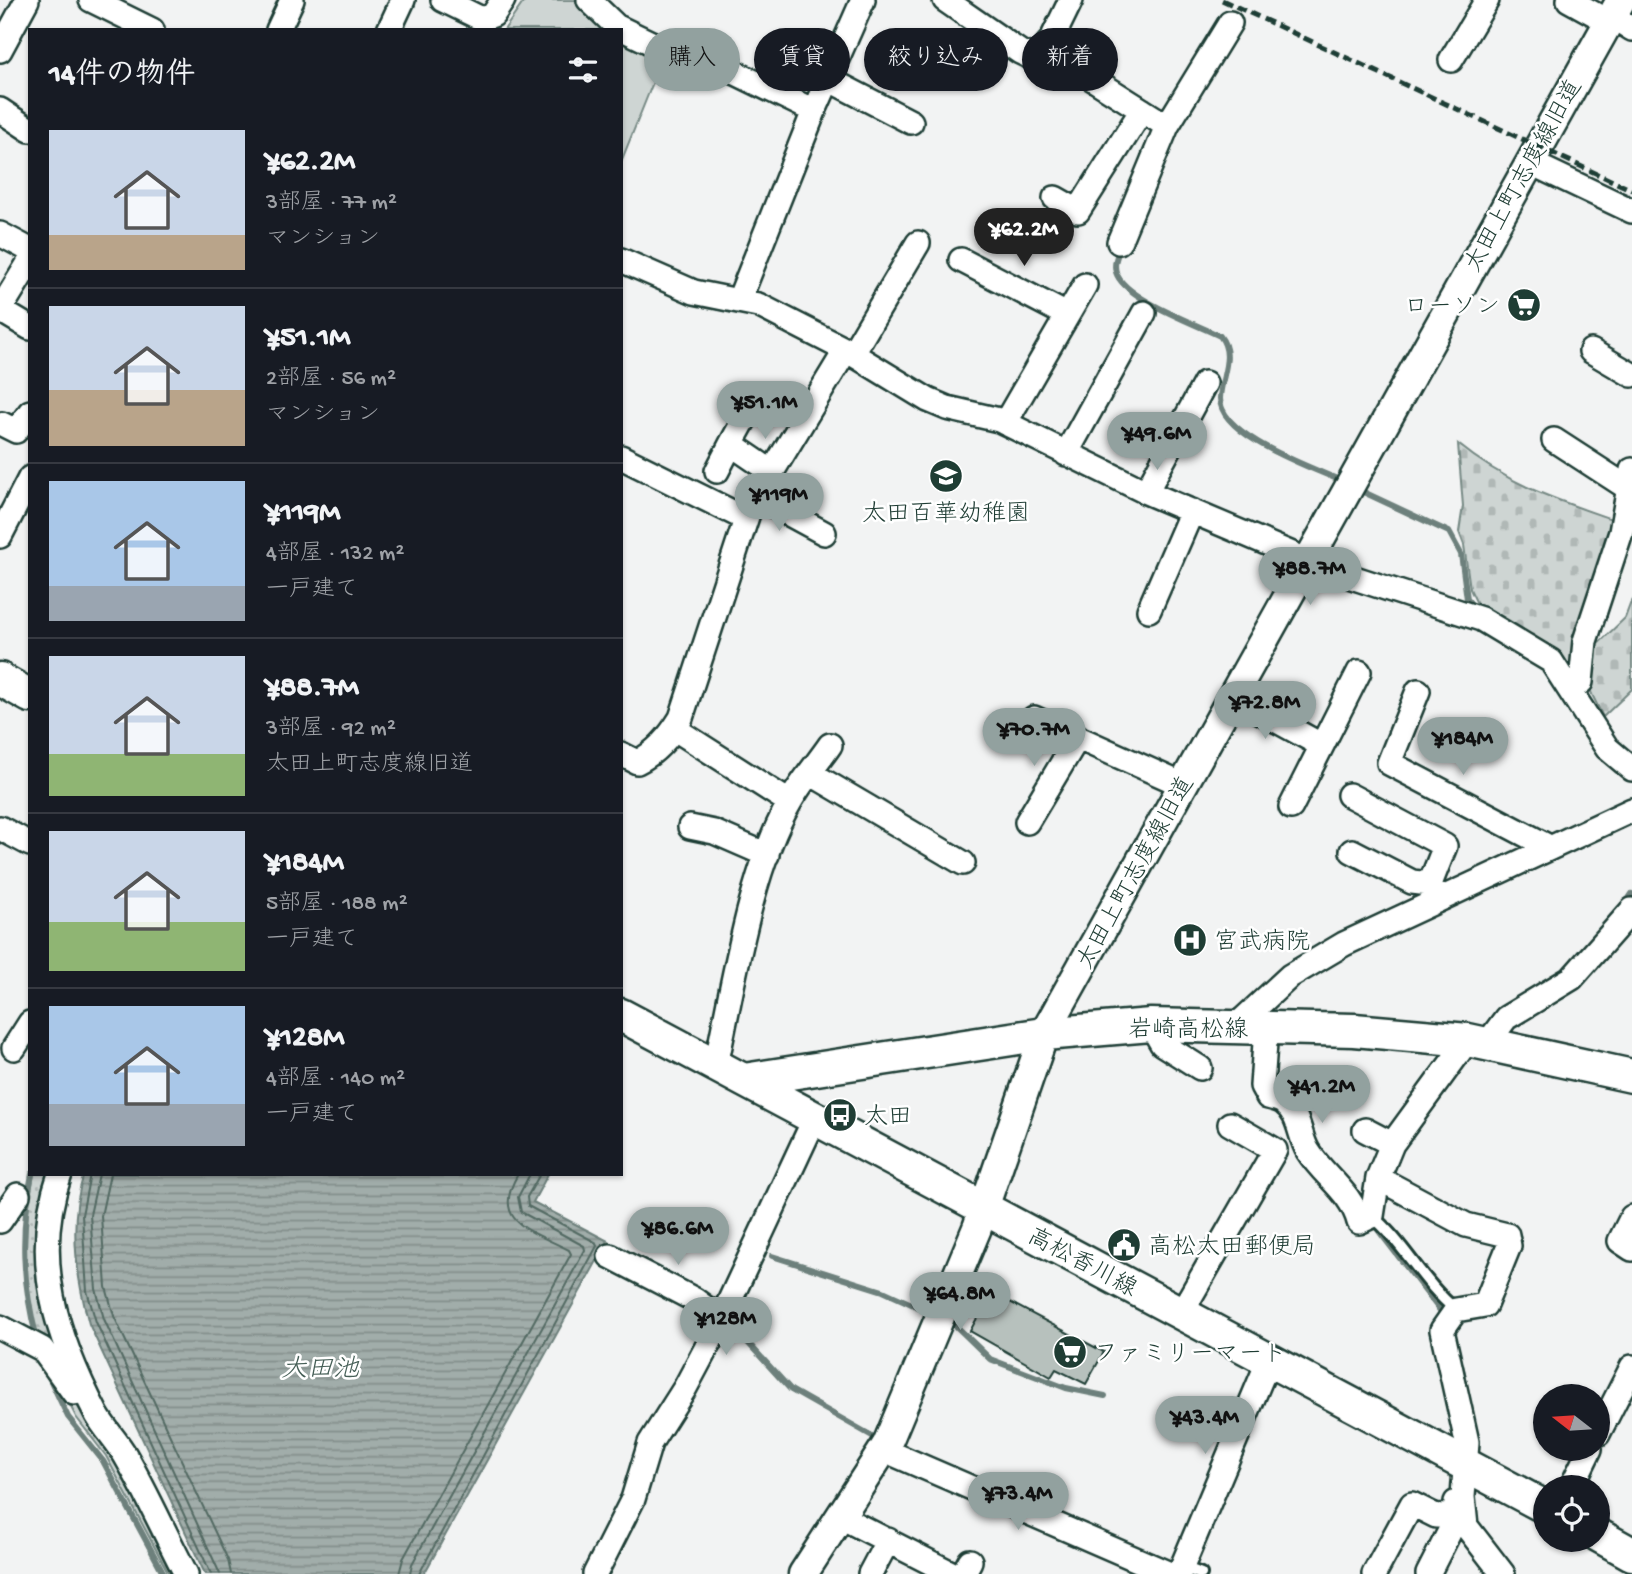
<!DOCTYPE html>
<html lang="ja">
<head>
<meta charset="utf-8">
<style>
  :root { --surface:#171b24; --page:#20242c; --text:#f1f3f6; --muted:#9ea1a6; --line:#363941; --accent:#92a19f }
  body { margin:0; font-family:"Gochi Hand","Klee One",sans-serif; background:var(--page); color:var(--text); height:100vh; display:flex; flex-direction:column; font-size:26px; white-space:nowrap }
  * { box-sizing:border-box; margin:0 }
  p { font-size:23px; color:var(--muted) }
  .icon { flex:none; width:38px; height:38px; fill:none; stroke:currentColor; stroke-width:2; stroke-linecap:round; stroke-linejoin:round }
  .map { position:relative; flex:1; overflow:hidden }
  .side { position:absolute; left:28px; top:28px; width:595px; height:1148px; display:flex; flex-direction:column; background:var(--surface); border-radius:0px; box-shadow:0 2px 5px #0004 }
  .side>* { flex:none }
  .top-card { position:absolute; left:644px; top:28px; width:665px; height:63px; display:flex; gap:14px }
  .needle { width:46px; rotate:287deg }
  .fabs { position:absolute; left:1533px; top:1384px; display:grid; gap:14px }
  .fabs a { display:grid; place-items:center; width:77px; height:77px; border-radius:50%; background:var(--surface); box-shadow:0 2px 5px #0004; font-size:35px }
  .price { position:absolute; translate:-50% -60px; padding:0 16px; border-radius:24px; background:var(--accent); color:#111; font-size:23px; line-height:46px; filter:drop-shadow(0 2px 4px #0008) }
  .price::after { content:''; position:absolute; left:50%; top:42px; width:21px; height:16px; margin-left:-10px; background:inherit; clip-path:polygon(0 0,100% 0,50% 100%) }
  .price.selected { background:#222; color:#fff }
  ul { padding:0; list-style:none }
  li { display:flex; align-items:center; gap:21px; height:175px; padding:0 21px }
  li+li { border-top:2px solid var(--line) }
  li span { display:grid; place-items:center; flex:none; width:196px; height:140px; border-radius:0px; color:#555 }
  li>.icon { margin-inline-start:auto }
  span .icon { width:84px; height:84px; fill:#fffc; stroke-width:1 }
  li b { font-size:30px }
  h2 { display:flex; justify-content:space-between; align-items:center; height:84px; padding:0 21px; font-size:30px }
  .pill { padding:0 24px; border-radius:32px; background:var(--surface); box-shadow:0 2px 5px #0004; font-size:24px; line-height:63px }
  .pill.selected { background:var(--accent); color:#111 }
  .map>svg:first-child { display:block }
</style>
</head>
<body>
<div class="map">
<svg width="1632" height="1574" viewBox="0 0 1632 1574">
  <defs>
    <pattern id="grass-dots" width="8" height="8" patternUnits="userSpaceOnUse" patternTransform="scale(1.75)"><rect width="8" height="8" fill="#ced5d3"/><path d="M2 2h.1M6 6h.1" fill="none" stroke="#b0b8b6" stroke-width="1.8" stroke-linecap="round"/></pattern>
    <pattern id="cemetery-stones" width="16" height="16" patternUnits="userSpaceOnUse" patternTransform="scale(1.75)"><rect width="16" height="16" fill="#ced5d3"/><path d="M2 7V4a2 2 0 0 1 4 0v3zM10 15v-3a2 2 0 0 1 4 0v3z" fill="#b0b8b6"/></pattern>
    <pattern id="water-rules" width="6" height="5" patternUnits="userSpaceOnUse" patternTransform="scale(1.75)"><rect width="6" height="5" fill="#a1adaa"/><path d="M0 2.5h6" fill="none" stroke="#838e8b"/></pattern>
  </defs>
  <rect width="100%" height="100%" fill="#f2f3f3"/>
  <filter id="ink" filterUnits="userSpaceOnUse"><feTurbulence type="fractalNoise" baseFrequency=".0143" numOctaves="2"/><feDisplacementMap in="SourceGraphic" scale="14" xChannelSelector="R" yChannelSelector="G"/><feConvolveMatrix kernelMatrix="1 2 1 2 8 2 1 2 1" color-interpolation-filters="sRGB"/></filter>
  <g filter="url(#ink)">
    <path fill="url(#grass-dots)" stroke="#768984" stroke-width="2" d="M34 1174H53L41 1222 85 1403C72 1386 46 1360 39 1342 20 1292 24 1225 34 1174Z
      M51 1368 81 1411 108 1437 180 1574H169L106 1456 76 1417Z"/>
    <path fill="url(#cemetery-stones)" stroke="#768984" stroke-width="2" d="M1458 444C1508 485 1557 500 1617 521L1582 644H1598L1625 618 1632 599V689L1603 717 1587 684 1570 668 1480 610 1470 589 1464 545 1459 532 1463 506Z"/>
    <path fill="#ced5d3" stroke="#768984" stroke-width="2" d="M525 0H589L666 50 621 162V30H504Z"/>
    <path fill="url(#water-rules)" stroke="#6d807b" stroke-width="2" d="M84 1174H548L533 1202 608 1241 424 1574H205L89 1324C76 1276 68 1222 84 1174Z"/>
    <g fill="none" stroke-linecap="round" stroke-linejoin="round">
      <path stroke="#536a63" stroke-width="2" d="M90 1174 82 1215 87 1291 96 1322 211 1574
        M99 1174 90 1215 96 1289 104 1319 220 1574
        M110 1174 101 1216 106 1287 114 1316 228 1560 231 1574
        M399 1574 403 1559 571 1254 569 1250C533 1231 489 1223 518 1174
        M410 1574 412 1564 585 1250 584 1246 521 1212 518 1197 530 1174
        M419 1574 597 1246 595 1242 528 1206 527 1197 540 1174"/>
      <path stroke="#6d807b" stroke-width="6" d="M1121 245C1118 254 1113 263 1116 272 1123 298 1196 324 1220 336 1235 355 1221 376 1220 398 1219 436 1313 468 1344 482
        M1357 489 1449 532 1461 554 1467 599 1475 609
        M1624 906 1632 894
        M32 1174C20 1231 22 1282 37 1339
        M1377 1219 1375 1226 1445 1317
        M772 1256 883 1291 927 1311
        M731 1324 791 1390 881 1441
        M954 1324 990 1359 1066 1388 1105 1396
        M1457 1350 1464 1377
        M49 1377 68 1417 103 1461 164 1574"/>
    </g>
    <path fill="#b7c1bd" stroke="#1f3d34" stroke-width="2" d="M991 1292 1104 1352 1086 1384 1056 1369 1051 1377 970 1331Z"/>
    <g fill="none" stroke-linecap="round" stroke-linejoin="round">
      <g stroke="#1f3d34" stroke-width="16">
        <path id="service" d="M1372 1216C1404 1243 1423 1283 1456 1310
          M1183 1567 1201 1574"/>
      </g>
      <g stroke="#1f3d34" stroke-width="28">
        <path id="minor" d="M91 0 152 30
          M443 0 482 19 493 15 503 0
          M589 0 616 26 666 50 701 56 814 111
          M945 0 1020 52 1065 73 1085 74 1167 126
          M1569 0 1609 22
          M1612 16 1632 29
          M278 30 292 0
          M389 30 403 0
          M0 50 27 0
          M1035 59 1052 39 1071 0
          M1451 60 1487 0
          M828 79 911 122
          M0 110 30 130
          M1529 162 1632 211
          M1055 198 1078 211 1142 110
          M0 234 30 250
          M1119 242 1167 126 1230 23
          M621 260 694 292 758 305 846 350 928 400 947 408 999 420 1146 492 1330 570 1481 619 1551 661 1607 748 1632 769
          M961 260 1067 315
          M739 300 814 111 863 0
          M0 310 30 261
          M0 310 30 328
          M1591 351 1632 375
          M852 354 918 243
          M748 413 731 444 772 472
          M1005 423 1085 285
          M2 424 16 431 30 412
          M1554 440 1628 488
          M1066 454 1144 313
          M621 457 744 518
          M717 471 731 444
          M1146 492 1205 383
          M754 495 824 533
          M0 536 30 478
          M1149 610 1192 511
          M1570 690 1581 682 1585 641 1621 532 1632 470
          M1418 691 1389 763 1549 847
          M1232 696 1321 745
          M675 729 789 802
          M1025 732 1034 718 1183 785
          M621 754 637 762C656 753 670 736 681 718L754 495 772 472 846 350
          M810 773 963 863
          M1349 795 1445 846 1430 884 1438 900
          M1291 807 1359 672
          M1027 822 1078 737
          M690 827 714 832 767 855
          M0 828 30 844
          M1352 851 1412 882 1430 884
          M1151 1025 1162 1044 1200 1068
          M1235 1027 1290 976 1344 944 1632 810
          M1266 1028 1262 1086 1268 1097C1272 1098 1280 1100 1283 1102 1300 1114 1299 1136 1308 1151 1324 1177 1351 1191 1359 1222L1372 1216 1378 1178 1392 1144 1468 1040
          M1486 1045 1506 1018 1572 978 1632 910
          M14 1048 30 1023
          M716 1065C733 987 750 870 790 802 801 782 817 764 830 745
          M1365 1130 1392 1144
          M60 1174C30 1259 57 1338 97 1415 105 1429 117 1441 125 1455 147 1493 165 1534 186 1574
          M1378 1178 1466 1225 1507 1235 1509 1246 1485 1305 1456 1310 1442 1330 1467 1442 1463 1497 1466 1526 1503 1574
          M1632 1217 1620 1241 1632 1249
          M0 1221 18 1195
          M610 1256 695 1300 721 1319
          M1181 1313 1275 1150 1230 1124
          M0 1327 42 1349 74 1393
          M1598 1434 1632 1367
          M884 1450 1170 1574
          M1571 1488 1590 1449
          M839 1516 953 1574
          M595 1574 633 1499 650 1443 685 1388 717 1328 815 1118
          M870 1574 888 1540
          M963 1574 970 1561
          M1179 1574 1269 1360
          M1374 1574 1412 1504 1436 1516 1455 1515
          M1428 1574 1454 1523 1456 1502"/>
      </g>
      <g stroke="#1f3d34" stroke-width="33">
        <path id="tertiary" d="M803 1574 887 1444 977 1228 1044 1034 1621 0"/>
      </g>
      <g stroke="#1f3d34" stroke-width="37">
        <path id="secondary" d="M0 679 30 696
          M621 1015 1545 1507
          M744 1080 1044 1034 1151 1025 1354 1030 1468 1040 1632 1076
          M1598 1535 1632 1554"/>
      </g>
      <use href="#service" stroke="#fff" stroke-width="10"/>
      <use href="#minor" stroke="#fff" stroke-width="23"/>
      <use href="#tertiary" stroke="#fff" stroke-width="28"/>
      <use href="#secondary" stroke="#fff" stroke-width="32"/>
      <path stroke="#1f3d34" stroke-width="5" stroke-dasharray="10 5" stroke-linecap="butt" d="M1222 0 1632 190"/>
    </g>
  </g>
  <defs>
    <g id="supermarket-disc" transform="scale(1.75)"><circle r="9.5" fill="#1f3d34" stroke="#fff"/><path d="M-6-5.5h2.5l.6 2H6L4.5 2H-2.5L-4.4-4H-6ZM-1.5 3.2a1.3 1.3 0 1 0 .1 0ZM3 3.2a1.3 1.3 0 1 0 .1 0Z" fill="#fff"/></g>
    <g id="school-disc" transform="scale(1.75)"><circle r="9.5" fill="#1f3d34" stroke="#fff"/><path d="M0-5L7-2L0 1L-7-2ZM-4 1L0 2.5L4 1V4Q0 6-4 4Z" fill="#fff"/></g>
    <g id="hospital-disc" transform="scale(1.75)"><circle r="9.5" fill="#1f3d34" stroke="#fff"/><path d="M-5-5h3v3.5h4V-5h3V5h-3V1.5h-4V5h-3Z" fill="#fff"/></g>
    <g id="bus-disc" transform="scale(1.75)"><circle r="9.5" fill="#1f3d34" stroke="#fff"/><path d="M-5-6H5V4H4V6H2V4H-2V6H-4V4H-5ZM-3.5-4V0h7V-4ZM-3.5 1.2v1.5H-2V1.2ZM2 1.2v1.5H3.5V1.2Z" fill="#fff"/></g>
    <g id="civic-disc" transform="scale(1.75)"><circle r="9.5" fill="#1f3d34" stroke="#fff"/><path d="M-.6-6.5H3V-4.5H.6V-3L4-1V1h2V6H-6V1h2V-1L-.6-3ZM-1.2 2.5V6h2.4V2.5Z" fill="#fff"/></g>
  </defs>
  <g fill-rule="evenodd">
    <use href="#supermarket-disc" x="1524" y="305"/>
    <use href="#school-disc" x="946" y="476"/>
    <use href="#hospital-disc" x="1190" y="940"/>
    <use href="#bus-disc" x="840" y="1115"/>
    <use href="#civic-disc" x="1124" y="1245"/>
    <use href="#supermarket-disc" x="1070" y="1352"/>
  </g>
  <g text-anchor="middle" stroke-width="5" stroke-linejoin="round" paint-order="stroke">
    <g font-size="24" fill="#1f3d34" stroke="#fff">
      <text transform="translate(1522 175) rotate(-61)" y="8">太田上町志度線旧道</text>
      <text transform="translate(1134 872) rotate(-61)" y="8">太田上町志度線旧道</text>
      <text x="1188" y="1036">岩崎高松線</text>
      <text transform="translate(1083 1261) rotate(28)" y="8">高松香川線</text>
    </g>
    <g font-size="24" fill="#1f3d34" stroke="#fff" text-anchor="start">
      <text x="1500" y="313" text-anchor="end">ローソン</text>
      <text x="946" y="520" text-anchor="middle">太田百華幼稚園</text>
      <text x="1214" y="948">宮武病院</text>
      <text x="864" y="1123">太田</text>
      <text x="1148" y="1253">高松太田郵便局</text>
      <text x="1094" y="1360">ファミリーマート</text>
    </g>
    <g font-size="26" font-style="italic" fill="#465f57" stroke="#fff">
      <text x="320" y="1376">大田池</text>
    </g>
  </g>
</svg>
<div class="fabs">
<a><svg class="needle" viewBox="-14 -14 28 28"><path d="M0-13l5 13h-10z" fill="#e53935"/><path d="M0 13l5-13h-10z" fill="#9ea1a6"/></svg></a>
<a><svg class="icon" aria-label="locate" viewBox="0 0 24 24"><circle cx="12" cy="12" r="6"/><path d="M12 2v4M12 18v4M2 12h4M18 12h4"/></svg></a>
</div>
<b class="price selected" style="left:1024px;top:268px">¥62.2M</b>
<b class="price" style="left:765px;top:441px">¥51.1M</b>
<b class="price" style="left:1157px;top:472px">¥49.6M</b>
<b class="price" style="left:779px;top:533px">¥119M</b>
<b class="price" style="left:1310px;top:607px">¥88.7M</b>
<b class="price" style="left:1265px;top:741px">¥72.8M</b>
<b class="price" style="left:1034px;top:768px">¥70.7M</b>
<b class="price" style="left:1463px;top:777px">¥184M</b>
<b class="price" style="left:1322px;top:1125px">¥41.2M</b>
<b class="price" style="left:678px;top:1267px">¥86.6M</b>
<b class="price" style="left:960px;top:1332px">¥64.8M</b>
<b class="price" style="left:726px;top:1357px">¥128M</b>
<b class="price" style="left:1205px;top:1456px">¥43.4M</b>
<b class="price" style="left:1018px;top:1532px">¥73.4M</b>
<div class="top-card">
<a class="pill selected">購入</a>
<a class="pill">賃貸</a>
<a class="pill">絞り込み</a>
<a class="pill">新着</a>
</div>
<section class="side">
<h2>14件の物件<svg class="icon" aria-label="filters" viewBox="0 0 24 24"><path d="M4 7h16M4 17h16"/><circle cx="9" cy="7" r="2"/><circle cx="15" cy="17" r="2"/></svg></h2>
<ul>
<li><span style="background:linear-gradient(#c9d6e8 75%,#b9a48a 0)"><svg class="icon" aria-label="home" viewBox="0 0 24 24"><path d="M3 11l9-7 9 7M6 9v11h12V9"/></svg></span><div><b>¥62.2M</b><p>3部屋 · 77 m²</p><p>マンション</p></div></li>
<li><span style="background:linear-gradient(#c9d6e8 60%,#b9a48a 0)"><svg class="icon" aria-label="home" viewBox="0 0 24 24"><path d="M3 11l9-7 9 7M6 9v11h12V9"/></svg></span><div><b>¥51.1M</b><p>2部屋 · 56 m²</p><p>マンション</p></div></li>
<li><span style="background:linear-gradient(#a9c7e8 75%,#9aa5b1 0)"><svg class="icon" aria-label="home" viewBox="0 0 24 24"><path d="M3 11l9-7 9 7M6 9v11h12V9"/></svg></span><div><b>¥119M</b><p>4部屋 · 132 m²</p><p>一戸建て</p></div></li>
<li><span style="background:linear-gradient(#c9d6e8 70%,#8fb573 0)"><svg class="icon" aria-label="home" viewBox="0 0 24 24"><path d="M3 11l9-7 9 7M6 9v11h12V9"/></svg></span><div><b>¥88.7M</b><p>3部屋 · 92 m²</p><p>太田上町志度線旧道</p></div></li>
<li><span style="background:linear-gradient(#c9d6e8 65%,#8fb573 0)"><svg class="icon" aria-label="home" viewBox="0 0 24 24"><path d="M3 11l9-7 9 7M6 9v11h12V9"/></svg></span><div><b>¥184M</b><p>5部屋 · 188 m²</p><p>一戸建て</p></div></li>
<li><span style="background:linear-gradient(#a9c7e8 70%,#9aa5b1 0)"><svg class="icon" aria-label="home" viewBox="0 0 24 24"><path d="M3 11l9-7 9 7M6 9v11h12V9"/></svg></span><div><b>¥128M</b><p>4部屋 · 140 m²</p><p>一戸建て</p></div></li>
</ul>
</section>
</div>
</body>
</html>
